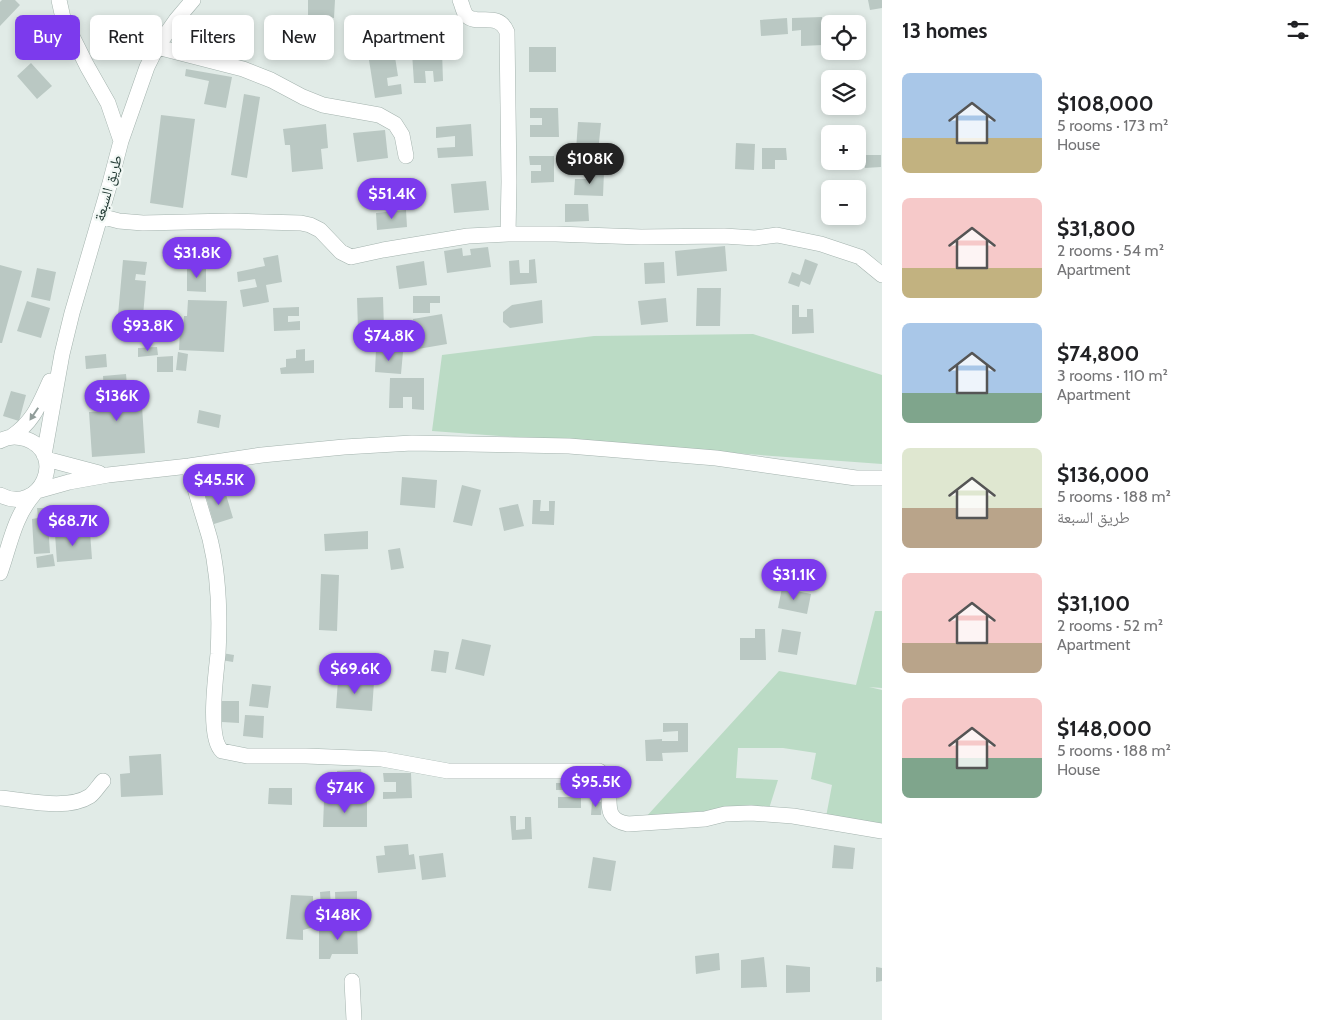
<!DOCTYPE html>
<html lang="en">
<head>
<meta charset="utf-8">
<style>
  :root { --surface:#fff; --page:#f2f2f2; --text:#202124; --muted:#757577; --accent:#7c3aed }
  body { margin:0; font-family:Cabin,"Noto Naskh Arabic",sans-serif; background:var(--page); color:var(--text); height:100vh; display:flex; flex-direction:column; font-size:19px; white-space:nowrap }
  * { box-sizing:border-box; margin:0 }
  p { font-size:16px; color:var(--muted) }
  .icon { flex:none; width:28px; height:28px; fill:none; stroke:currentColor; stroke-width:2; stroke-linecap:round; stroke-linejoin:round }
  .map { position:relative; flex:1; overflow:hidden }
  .drawer { display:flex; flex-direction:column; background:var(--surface); width:450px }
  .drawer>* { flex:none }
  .banner { position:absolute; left:15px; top:15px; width:475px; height:45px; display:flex; gap:10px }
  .buttons { position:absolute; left:821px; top:15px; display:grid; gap:10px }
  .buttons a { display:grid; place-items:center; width:45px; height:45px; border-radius:8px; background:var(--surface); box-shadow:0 2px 8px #0003; font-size:25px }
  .price { position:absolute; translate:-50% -42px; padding:0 11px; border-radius:18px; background:var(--accent); color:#fff; font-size:16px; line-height:32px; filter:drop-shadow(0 1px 2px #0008) }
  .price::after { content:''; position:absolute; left:50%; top:30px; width:15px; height:11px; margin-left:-8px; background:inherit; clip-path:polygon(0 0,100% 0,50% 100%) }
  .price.active { background:#222; color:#fff }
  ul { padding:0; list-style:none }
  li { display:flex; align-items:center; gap:15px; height:125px; padding:0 20px }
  li span { display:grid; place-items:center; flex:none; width:140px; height:100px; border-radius:8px; color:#555 }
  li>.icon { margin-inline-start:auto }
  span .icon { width:60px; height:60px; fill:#fffc; stroke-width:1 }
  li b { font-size:21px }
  h2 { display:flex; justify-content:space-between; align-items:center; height:60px; padding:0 20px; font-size:21px }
  .tag { padding:0 18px; border-radius:8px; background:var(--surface); box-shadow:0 2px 8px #0003; font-size:18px; line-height:45px }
  .tag.active { background:var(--accent); color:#fff }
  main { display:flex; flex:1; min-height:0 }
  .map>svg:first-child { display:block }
</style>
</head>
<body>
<main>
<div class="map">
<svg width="882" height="1020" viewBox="0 0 882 1020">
  <rect width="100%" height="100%" fill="#e1ebe7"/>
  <path fill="#bbdbc5" d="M753 334 882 375V464L432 431 442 355 594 336Z
    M875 611H882V688L869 687 882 690V826L826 817 832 785 811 779 816 753 783 748H738L736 778 778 780 767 815 645 818 779 671 856 685Z"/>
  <path fill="#bac8c3" d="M2 0H15L20 5 0 26V2Z
    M308 0H335L334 18 308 17Z
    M868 0H882V8L870 10Z
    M822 17 823 45 801 46V30L792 31V18Z
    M787 18 788 34 761 36 760 20Z
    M529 47H556V72H529Z
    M442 51 443 81 434 82 433 71H425L426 83H414L412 53Z
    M395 57 398 76 387 78 388 86 401 84 402 94 375 98 369 60Z
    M31 63 52 86 37 99 17 76Z
    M186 69 232 77 226 108 204 104 209 81 185 76Z
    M244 94 260 97 247 178 231 175Z
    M530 108H558L559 137H530V125H542V118H530Z
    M161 115 195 119 183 208 150 203Z
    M578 122 601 123 598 152 576 150Z
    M326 124 328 148 321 149 323 169 292 172 290 145H285L283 129Z
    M471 124 473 156 438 158 437 148 455 147V136L436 138V127Z
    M385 130 388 158 357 162 353 133Z
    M736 143 755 144 754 170 735 169Z
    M762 148H786L787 160H775V169H762Z
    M865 155H881V167L865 168Z
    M529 156H554V182L531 183V171H541V165H530Z
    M587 171 604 172 603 196 574 195 575 179H587Z
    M486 181 489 210 454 213 451 184Z
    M565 204H588L589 221 565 222Z
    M406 210 407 227 377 230 376 213Z
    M725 246 727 271 677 276 675 251Z
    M488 247 491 267 447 273 444 251 462 248 463 256 471 255 470 249Z
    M278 255 282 282 266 285 269 302 243 307 240 290 257 287 255 279 238 282 237 272 265 266 263 258Z
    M535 259 537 283 510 285 509 261 519 260 520 273H529V260Z
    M805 259 818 264 810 285 801 281 799 287 788 283 792 272 800 275Z
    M123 260 147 262 145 275 136 274 135 280 146 281 142 328 117 326Z
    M424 261 427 285 399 289 396 266Z
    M664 262 665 283 645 284 644 263Z
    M0 265 22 271 2 343H0Z
    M187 266H206V292L187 291Z
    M37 268 56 272 50 301 31 297Z
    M697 288H721L720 326H696Z
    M413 296H440V303H430V313H413Z
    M383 297 384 329 358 330 357 298Z
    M666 298 668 322 641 325 638 301Z
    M188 300 227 301 224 352 179 350 180 329H183L184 316H187Z
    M542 300 543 323 510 328 503 322V312L512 305Z
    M27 301 50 308 41 338 17 331Z
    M792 305H799V317H807V309H813L814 333 792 334Z
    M299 307V316H288V322L300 321V330L274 331 273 308Z
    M442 314 447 344 418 349 413 319Z
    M157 347 158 355 138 357V348Z
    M305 349V361L314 360V373L281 374 280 368 286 367V359L296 358V350Z
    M376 349 403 352 401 374 375 372Z
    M178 352 188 354 186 371 176 370Z
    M106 354 107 367 86 369 85 356Z
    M173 356V372H157V357Z
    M126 374 129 407 142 406 145 453 92 457 89 412 105 411 103 376Z
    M390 378H424V410L412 409V397H403V408H389Z
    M11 391 26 395 19 421 3 416Z
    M199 410 221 415 219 428 197 423Z
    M402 477 437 480 435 508 400 505Z
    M462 485 481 490 472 526 453 522Z
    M224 488 233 518 214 524 205 494Z
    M533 500H541L540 511H549V501H555L554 525 532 524Z
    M518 504 524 526 504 531 499 508Z
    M37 508H47L50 553 34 554 32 519 38 518Z
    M368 531V549L325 551 324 534Z
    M90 532 92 559 57 562 55 534Z
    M400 548 404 568 391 570 388 550Z
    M53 554 55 566 37 568 36 557Z
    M321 574 339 575 337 631 319 630Z
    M782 588 811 594 807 614 778 608Z
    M755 629H765L766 660H740V638H755Z
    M782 629 801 632 797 655 778 652Z
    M462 639 491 645 484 676 455 669Z
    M434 650 449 652 446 673 431 671Z
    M222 653 234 655 233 662 221 660Z
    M338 680 374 682 372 711 336 708Z
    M252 684 271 686 268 708 249 706Z
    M222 701H239V723L222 722Z
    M245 715 264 716 263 738 243 736Z
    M663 723H688V752L662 753 663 761H646L645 740 662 739V741H678V731L663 732Z
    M161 754 163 795 121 797 120 774 130 773 129 756Z
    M361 769 363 789 339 792 337 771Z
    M383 773H411L412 798 383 799V792H396V782H384Z
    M556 783H581V808H558V797H573V790H556Z
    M269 788H292V805L268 804Z
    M324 800H367V827H323Z
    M592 801 602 802 601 815H591Z
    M510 816H516V830L525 829V817H531L532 839 512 840Z
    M408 844 409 855 414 854 416 869 378 873 376 856 385 855 384 846Z
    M834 845 855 848 853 869 832 868Z
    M443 853 446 877 422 880 419 856Z
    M593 857 616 861 611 891 588 888Z
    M330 891 332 922 322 923 320 892Z
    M357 891V919L336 920 335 892Z
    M291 895 313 896 314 927 303 930V940L286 939Z
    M319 926H357L358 954H332L330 959H319Z
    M719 953 720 970 696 974 695 956Z
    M764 957 767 987 741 988V960Z
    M786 965 810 967V992L786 993Z
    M876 967 882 968V981L876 982Z"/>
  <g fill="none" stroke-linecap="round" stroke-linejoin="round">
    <g stroke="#a4b3ae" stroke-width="16">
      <path id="minor" d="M59 0 63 18 87 66 108 103 121 141
        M460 0C462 4 463 11 466 15 476 27 498 10 507 32L509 182 508 234
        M157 47 243 69 271 80 303 97 323 105 379 115 395 124 402 135 406 156
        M100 216 119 221 143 223 231 221 301 223 310 225 320 230 341 252 351 257 383 250 468 236 508 234H556L641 237 724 236 755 238 777 235 821 244 860 257 882 275
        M11 437C34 421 39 405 50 381
        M0 441C8 436 17 436 26 439 68 454 40 516 0 495
        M44 455 62 354 72 313 110 183 121 141 147 67 157 47 176 20 193 0
        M46 459 99 473
        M189 466C195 491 203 515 210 539 219 576 220 617 218 654 216 674 207 738 222 751L247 756H306L382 759 448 771H599C622 786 593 818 628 824L705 819 725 814 751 813 793 816 882 831
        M37 491 69 482 108 475 189 466 262 455 344 447 412 443 569 446 716 458 856 478H882
        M0 573C10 545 14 517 34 494
        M0 798C25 800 67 811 90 796 95 792 99 785 103 781
        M352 981 354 1020"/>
    </g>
    <use href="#minor" stroke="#fff" stroke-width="15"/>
  </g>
  <defs><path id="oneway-solid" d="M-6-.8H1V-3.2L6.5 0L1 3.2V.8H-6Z" transform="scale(1.25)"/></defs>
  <use fill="#919d9a" href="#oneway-solid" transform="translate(34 414) rotate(124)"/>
  <g text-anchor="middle" stroke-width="4.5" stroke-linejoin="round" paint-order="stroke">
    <g font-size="15" fill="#233b35" stroke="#f2f8f5">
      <text transform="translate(108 188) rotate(-74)" y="5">طريق السبعة</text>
    </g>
  </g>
</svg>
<div class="buttons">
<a><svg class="icon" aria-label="locate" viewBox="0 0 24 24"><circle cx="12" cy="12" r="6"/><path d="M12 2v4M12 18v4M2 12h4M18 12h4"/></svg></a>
<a><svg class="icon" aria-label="layers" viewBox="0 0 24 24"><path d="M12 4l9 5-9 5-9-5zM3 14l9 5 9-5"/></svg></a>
<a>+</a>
<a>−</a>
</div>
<b class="price active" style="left:590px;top:185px">$108K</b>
<b class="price" style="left:392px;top:220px">$51.4K</b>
<b class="price" style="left:197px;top:279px">$31.8K</b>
<b class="price" style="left:148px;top:352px">$93.8K</b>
<b class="price" style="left:389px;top:362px">$74.8K</b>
<b class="price" style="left:117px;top:422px">$136K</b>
<b class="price" style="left:219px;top:506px">$45.5K</b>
<b class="price" style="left:73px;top:547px">$68.7K</b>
<b class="price" style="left:794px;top:601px">$31.1K</b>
<b class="price" style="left:355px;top:695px">$69.6K</b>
<b class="price" style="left:596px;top:808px">$95.5K</b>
<b class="price" style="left:345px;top:814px">$74K</b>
<b class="price" style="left:338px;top:941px">$148K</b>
<div class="banner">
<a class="tag active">Buy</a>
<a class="tag">Rent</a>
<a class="tag">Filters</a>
<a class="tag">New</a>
<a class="tag">Apartment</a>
</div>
</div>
<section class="drawer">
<h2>13 homes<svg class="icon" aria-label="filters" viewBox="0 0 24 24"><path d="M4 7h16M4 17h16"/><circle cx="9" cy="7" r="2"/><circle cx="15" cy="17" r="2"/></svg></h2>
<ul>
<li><span style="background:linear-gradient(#a9c7e8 65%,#c2b280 0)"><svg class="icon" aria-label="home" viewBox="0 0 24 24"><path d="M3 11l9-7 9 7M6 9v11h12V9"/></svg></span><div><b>$108,000</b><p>5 rooms · 173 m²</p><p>House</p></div></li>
<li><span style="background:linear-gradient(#f6c9c9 70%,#c2b280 0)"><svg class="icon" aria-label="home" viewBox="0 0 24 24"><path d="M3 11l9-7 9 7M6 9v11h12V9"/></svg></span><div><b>$31,800</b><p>2 rooms · 54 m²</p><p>Apartment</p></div></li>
<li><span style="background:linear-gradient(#a9c7e8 70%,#7fa58c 0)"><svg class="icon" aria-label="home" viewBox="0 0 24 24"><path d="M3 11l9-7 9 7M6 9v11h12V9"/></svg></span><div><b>$74,800</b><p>3 rooms · 110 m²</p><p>Apartment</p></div></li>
<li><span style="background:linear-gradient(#dfe7d0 60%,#b9a48a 0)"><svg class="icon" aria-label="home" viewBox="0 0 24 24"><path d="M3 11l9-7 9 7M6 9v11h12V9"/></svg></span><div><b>$136,000</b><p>5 rooms · 188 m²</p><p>طريق السبعة</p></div></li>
<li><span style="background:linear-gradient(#f6c9c9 70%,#b9a48a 0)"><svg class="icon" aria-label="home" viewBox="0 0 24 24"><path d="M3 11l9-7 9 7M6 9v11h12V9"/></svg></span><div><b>$31,100</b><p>2 rooms · 52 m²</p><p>Apartment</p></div></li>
<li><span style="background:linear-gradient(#f6c9c9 60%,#7fa58c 0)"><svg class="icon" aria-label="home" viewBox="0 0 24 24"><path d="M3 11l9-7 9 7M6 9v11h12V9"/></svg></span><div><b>$148,000</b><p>5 rooms · 188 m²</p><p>House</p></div></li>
</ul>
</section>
</main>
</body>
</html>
